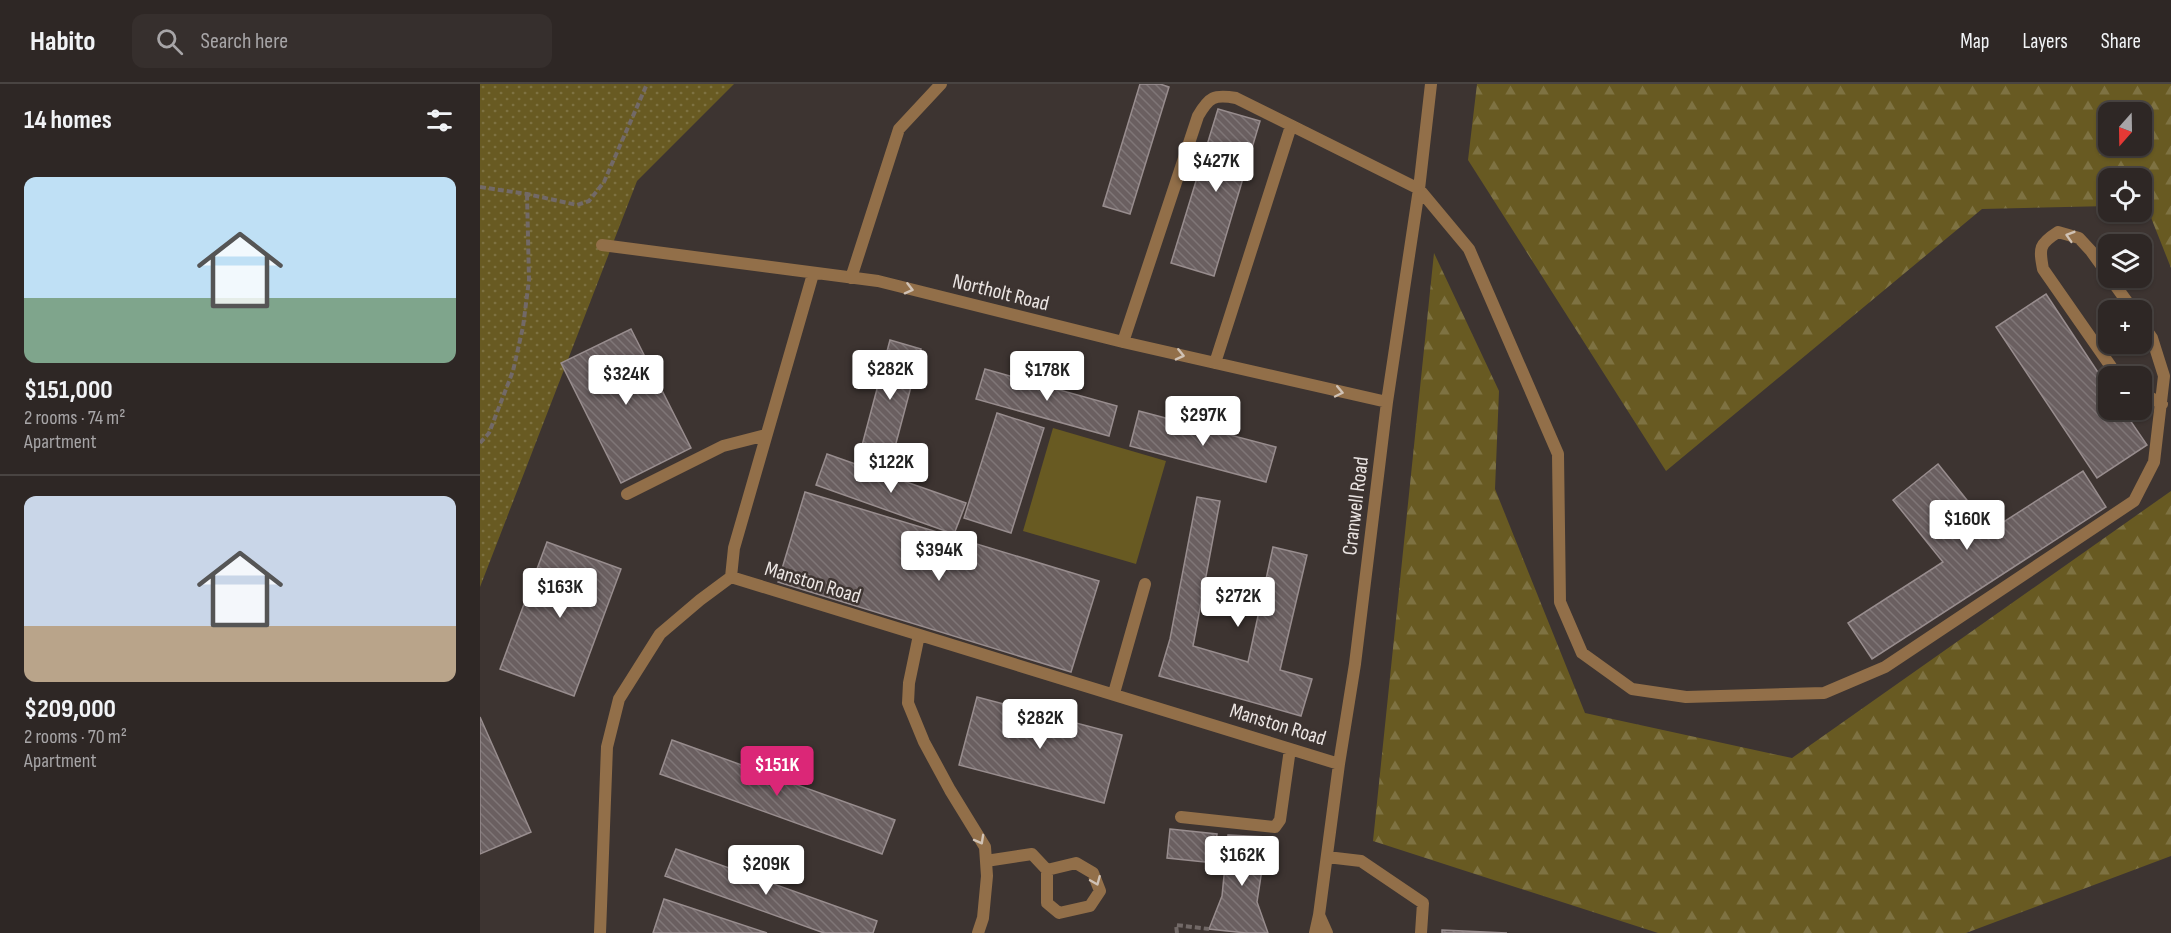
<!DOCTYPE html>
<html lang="en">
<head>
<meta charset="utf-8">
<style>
  :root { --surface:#2e2725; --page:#362f2d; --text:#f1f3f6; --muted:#a7a5a7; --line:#494442; --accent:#db2777 }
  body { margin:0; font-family:"Sofia Sans Condensed",sans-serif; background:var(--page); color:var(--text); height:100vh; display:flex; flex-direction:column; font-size:22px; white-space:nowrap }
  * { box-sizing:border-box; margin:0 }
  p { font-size:20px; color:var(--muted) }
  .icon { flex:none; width:33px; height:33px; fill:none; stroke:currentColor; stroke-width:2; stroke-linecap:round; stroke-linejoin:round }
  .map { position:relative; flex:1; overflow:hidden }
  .side { display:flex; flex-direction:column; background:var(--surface); width:480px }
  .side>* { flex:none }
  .needle { width:39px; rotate:200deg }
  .fabs { position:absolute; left:1618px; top:18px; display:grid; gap:12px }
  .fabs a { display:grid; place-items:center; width:54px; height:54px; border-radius:12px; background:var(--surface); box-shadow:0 2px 4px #0004,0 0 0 2px var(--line); font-size:30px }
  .price { position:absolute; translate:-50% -51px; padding:0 14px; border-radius:6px; background:#fff; color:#222; font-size:20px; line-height:39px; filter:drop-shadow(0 2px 3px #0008) }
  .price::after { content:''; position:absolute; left:50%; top:36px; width:18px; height:14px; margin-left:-9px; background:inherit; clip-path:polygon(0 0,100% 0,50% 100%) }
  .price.selected { background:var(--accent); color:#fff }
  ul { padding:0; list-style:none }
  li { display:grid; align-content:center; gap:12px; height:318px; padding:0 24px }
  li+li { border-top:2px solid var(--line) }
  li span { display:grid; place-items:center; height:186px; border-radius:12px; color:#555 }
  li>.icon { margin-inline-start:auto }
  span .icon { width:108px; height:108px; fill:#fffc; stroke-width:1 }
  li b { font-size:26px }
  h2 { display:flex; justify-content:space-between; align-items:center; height:72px; padding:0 24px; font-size:26px }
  header { display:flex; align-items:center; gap:36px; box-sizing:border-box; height:84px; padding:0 30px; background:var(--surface); border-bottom:2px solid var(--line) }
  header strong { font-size:28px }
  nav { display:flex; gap:33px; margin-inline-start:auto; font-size:21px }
  .search { width:420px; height:54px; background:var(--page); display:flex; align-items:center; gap:15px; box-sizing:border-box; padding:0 21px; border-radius:12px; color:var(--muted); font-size:22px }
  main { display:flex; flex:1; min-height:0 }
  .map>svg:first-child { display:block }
</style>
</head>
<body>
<header>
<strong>Habito</strong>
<div class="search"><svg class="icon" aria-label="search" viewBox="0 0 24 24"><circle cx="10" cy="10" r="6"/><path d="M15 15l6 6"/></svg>Search here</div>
<nav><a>Map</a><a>Layers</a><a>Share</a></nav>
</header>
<main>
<section class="side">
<h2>14 homes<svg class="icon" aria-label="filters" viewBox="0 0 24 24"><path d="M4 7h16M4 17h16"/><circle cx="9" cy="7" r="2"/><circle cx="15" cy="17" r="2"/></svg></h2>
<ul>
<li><span style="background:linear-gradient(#bfe0f5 65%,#7fa58c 0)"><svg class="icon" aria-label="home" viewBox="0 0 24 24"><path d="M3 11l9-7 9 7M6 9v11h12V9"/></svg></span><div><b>$151,000</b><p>2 rooms · 74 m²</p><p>Apartment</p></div></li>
<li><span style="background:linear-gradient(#c9d6e8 70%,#b9a48a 0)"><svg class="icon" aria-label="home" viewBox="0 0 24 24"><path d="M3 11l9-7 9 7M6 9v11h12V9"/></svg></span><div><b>$209,000</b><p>2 rooms · 70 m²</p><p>Apartment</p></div></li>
</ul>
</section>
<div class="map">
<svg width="1691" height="849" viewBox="0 0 1691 849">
  <defs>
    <pattern id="grass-dots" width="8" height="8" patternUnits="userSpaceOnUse" patternTransform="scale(1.5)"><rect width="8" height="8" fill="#685a22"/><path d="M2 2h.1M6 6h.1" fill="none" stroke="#7e7242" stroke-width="1.8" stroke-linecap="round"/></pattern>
    <pattern id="forest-firs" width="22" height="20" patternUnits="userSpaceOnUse" patternTransform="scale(1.5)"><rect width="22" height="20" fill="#685a22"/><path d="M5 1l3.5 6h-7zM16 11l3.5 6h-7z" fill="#7e7242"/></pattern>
    <pattern id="building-back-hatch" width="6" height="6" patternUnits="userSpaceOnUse" patternTransform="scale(1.5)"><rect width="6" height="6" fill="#6a5f60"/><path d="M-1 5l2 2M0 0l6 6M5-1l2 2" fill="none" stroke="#7f7677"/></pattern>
  </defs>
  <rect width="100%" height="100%" fill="#3d3431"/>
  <path fill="url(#grass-dots)" d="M0 0H254L157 97 0 503Z"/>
  <path fill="url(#forest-firs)" fill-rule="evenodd" d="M997 0H1691V184L1666 121H1662V94H1629V122L1502 125 1186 387 988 76ZM1629 28H1662V62H1629Z
    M954 169 1019 307 1015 405 1105 629 1312 674 1691 407V772L1486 849H1178L893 757Z"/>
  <path fill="#685a22" d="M573 344 686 377 656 480 543 447Z"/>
  <path fill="url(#building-back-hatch)" stroke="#988d8e" stroke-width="1.5" d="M660 0H680L689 3 650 130 623 122Z
    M738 25 780 37 734 192 691 179Z
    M1566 210 1629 305V326H1643L1667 361 1617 394 1516 243Z
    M151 245 211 364 141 399 81 279Z
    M410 256 441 265 411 378 380 369Z
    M505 285 637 322 629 352 496 315Z
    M659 327 796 363 786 398 650 362Z
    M517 329 564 344 531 449 484 434Z
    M347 370 486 419 474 450 336 401Z
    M1458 380 1511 446 1603 387 1626 423 1392 575 1368 539 1463 478 1413 416Z
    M325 408 619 497 591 588 298 498Z
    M717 413 740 417 713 562 768 578 793 463 827 471 800 586 832 595 821 632 679 592 690 555Z
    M67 458 141 485 94 612 20 585Z
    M497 613 642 651 624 719 479 681Z
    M0 633 51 748 0 770Z
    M192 656 415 736 402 770 180 690Z
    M690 745 737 750 734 779 687 774Z
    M748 751 787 753 777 818 788 849H766L729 845 742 812Z
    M196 765 397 837 393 849H344L185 792Z
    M184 815 287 849H173Z
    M962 846 1027 849H962Z"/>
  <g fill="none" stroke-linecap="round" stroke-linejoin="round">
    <path stroke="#726967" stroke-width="4" stroke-dasharray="6 3" stroke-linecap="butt" d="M0 103 47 110 97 121 109 117 124 98 167 0
      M0 359 9 349 33 287 43 243 49 196 47 110
      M697 849 696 841 729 845"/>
    <path stroke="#926f49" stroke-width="12" d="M122 161 398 197 643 258 907 318
      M1629 192 1611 167 1599 154 1578 148C1559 160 1559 164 1563 185L1634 287 1640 292
      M371 194 419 45 461 0
      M1630 194 1653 226
      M643 258 718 32C729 13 734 10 756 14L939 105 989 165 1078 370 1080 518 1102 569 1152 605 1206 613 1344 609 1405 583 1654 417 1674 378 1684 292 1672 254 1662 240
      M735 279 811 42
      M1662 309 1682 320
      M147 410 243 362 286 351
      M251 493 859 680
      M251 493 254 464 333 190
      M439 551 429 599 428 619 444 658 470 706 505 763 507 792 503 834 498 849
      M634 609 665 500
      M701 733 795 743 800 736 810 665
      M847 773 881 777 943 819 941 849
      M506 777 552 770 567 786V819L579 829 610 822 620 807 613 789 596 779 567 786
      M839 831 847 849
      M120 849 127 663 139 615 180 550 220 516 251 493
      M835 849 839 831 859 680 875 580 907 318 939 105 951 0"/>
  </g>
  <defs><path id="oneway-chevron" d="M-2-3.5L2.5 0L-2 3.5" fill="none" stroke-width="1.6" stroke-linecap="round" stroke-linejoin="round" transform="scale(1.5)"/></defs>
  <g stroke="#d0c2b5">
    <use href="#oneway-chevron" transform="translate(1590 152) rotate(-163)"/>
    <use href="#oneway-chevron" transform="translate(429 205) rotate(14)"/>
    <use href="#oneway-chevron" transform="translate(700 271) rotate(13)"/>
    <use href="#oneway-chevron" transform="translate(859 308) rotate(12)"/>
    <use href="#oneway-chevron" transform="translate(500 756) rotate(61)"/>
    <use href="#oneway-chevron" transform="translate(616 797) rotate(67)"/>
  </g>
  <g text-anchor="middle" stroke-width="5" stroke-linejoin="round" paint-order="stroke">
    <g font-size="21" fill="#ebe5e3" stroke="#3d3431">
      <text transform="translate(521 208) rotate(14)" y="7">Northolt Road</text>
      <text transform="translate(875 422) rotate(-83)" y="7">Cranwell Road</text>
      <text transform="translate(333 498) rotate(17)" y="7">Manston Road</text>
      <text transform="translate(798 640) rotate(17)" y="7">Manston Road</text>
    </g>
  </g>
</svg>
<div class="fabs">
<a><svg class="needle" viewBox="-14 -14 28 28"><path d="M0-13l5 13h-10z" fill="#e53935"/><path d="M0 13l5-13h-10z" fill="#a7a5a7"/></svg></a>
<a><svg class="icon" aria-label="locate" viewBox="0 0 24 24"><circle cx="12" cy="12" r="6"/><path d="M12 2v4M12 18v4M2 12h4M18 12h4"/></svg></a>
<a><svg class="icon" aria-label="layers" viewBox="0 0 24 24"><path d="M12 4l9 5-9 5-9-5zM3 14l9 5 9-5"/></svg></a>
<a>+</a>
<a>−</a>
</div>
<b class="price" style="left:736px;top:109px">$427K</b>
<b class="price" style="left:410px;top:317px">$282K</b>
<b class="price" style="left:567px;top:318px">$178K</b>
<b class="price" style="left:146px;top:322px">$324K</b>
<b class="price" style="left:723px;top:363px">$297K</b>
<b class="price" style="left:411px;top:410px">$122K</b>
<b class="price" style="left:1487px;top:467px">$160K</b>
<b class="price" style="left:459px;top:498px">$394K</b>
<b class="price" style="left:80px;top:535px">$163K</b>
<b class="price" style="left:758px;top:544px">$272K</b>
<b class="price" style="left:560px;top:666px">$282K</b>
<b class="price selected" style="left:297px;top:713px">$151K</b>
<b class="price" style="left:762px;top:803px">$162K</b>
<b class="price" style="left:286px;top:812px">$209K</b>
</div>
</main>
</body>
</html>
